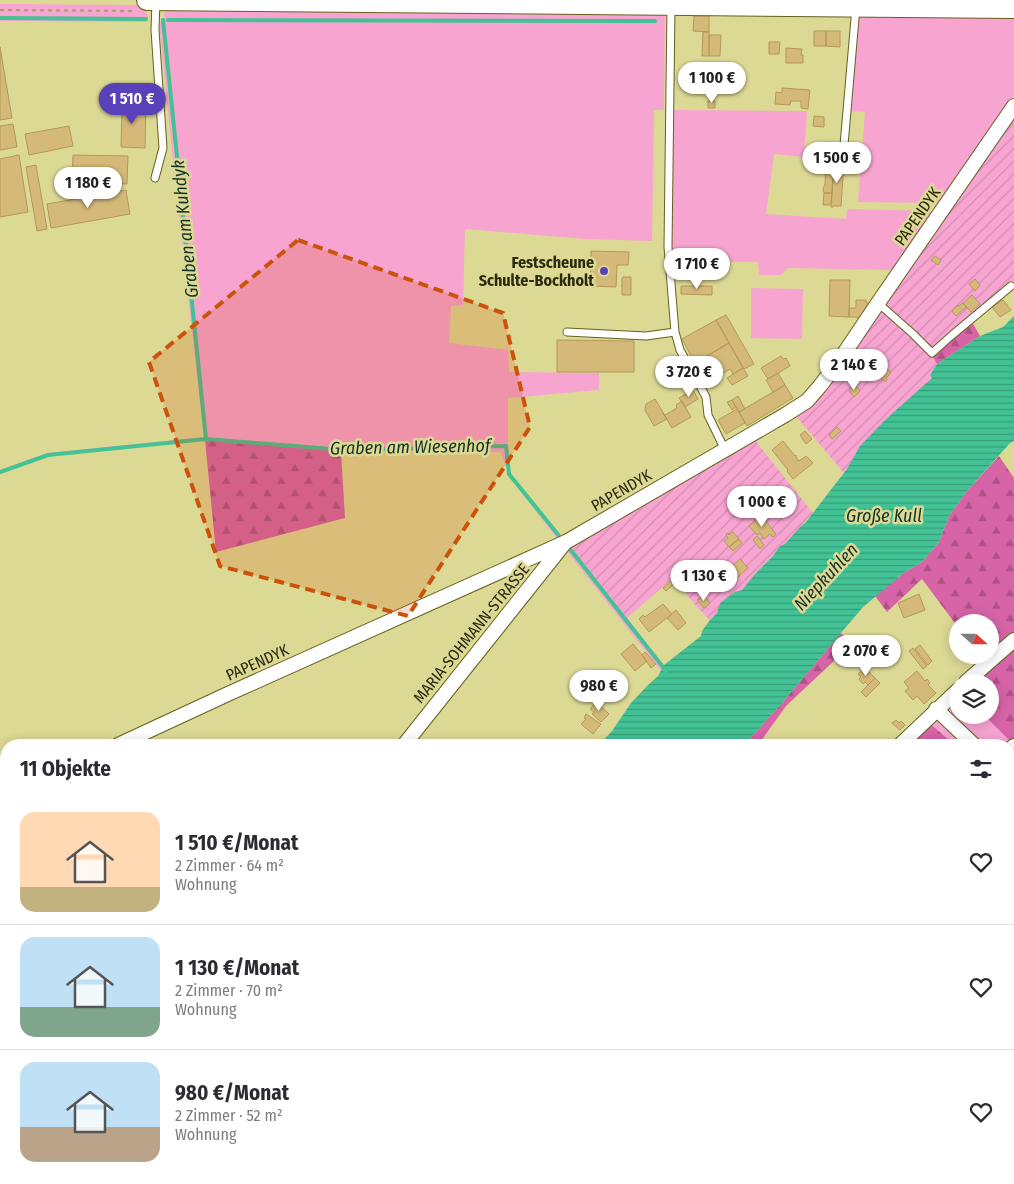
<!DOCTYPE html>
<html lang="de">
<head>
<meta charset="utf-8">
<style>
  :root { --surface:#fff; --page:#f7f7f7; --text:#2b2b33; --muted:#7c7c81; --line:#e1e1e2; --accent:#5841b9 }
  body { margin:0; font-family:"Fira Sans Condensed",sans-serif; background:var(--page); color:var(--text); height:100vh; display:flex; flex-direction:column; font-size:19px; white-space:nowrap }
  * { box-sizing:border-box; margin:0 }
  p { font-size:16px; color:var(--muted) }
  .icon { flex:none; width:28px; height:28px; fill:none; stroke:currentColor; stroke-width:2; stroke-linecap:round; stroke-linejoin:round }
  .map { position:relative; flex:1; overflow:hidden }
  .side { position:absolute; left:0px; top:739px; width:1015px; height:446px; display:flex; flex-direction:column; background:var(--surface); border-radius:20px 20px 0 0; box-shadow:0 2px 12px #0003 }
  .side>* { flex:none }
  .needle { width:32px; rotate:111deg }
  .fabs { position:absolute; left:949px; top:614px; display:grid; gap:10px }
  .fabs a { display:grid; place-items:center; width:50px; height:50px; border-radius:50%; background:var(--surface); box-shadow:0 2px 12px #0003; font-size:25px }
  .price { position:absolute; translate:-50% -42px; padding:0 11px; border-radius:18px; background:#fff; color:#222; font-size:16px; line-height:32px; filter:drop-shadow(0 1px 2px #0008) }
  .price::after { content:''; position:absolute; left:50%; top:30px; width:15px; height:11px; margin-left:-8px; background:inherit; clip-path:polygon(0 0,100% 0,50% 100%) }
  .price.on { background:var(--accent); color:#fff }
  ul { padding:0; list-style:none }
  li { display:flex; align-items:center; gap:15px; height:125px; padding:0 20px }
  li+li { border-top:1px solid var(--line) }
  li span { display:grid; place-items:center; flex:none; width:140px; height:100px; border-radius:15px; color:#555 }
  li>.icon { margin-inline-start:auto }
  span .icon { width:60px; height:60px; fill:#fffc; stroke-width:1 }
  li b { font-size:21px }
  h2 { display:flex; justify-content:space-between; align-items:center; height:60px; padding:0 20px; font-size:21px }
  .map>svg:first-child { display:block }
</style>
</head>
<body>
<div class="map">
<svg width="1014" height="1184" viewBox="0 0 1014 1184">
  <defs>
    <pattern id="forest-firs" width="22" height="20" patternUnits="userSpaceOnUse" patternTransform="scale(1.25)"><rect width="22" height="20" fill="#d664a7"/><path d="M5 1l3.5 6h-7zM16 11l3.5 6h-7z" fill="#ae5286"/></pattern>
    <pattern id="garden-furrows" width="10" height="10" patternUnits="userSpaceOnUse" patternTransform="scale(1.25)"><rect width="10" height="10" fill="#f7a4d1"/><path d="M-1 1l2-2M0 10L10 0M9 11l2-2" fill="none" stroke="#d48db2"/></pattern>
    <pattern id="water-rules" width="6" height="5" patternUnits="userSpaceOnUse" patternTransform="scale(1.25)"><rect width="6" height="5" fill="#42c295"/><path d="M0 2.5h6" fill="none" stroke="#379e78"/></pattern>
  </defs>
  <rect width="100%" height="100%" fill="#dcd995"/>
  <path fill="#f7a4d1" d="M0 4 143 5 148 16V22L0 21Z
    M174 5 665 10 664 110H654L652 241 586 239 465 229 463 305 451 306 449 343 508 350 509 372 599 373V390L508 398V443L510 473 562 538 558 540 509 476 501 452 341 451 205 440 48 456 0 474V470L48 453 204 437 178 210 159 22H165L164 13Z
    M857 12 1014 18V95L939 203 858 202 865 112 849 111Z
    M673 110 807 111 804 157 774 154 766 214 846 219 847 209 934 211 893 270 788 268 781 275H759L758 262H726L725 252H671Z
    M751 288 803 289 802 339 751 338Z
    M571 547 664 665 661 671 566 550Z
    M957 696 958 715H984L1011 742 1008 745H982L951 715C949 707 951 701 957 696Z
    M936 714 970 745H955L928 722Z"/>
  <path fill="url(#forest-firs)" d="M972 322 980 336 937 364 932 357Z
    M205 440 341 451 345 518 216 552Z
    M999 456 1014 478V635L990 655V622H958L957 626 922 579 887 612 875 596 905 572 922 562 939 542 949 516 967 491Z
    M841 633 852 644 786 706 758 745H744L782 703Z
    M1014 648V740L1011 742 984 715H990V682H974Z
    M928 722 955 745H905Z
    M1009 786 1014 791V970L1009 965Z
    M461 1179H555L551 1184H458Z"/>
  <path fill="url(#garden-furrows)" d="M1014 114V286L933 357 937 364 930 375 933 378 885 420 844 473 795 415 816 402Z
    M754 439 813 513 785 544 780 546 773 556 755 574 742 590 735 592 720 603 717 613 710 620 698 608 673 578 627 618 571 547Z
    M133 1179H310L305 1184H129Z"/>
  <path fill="url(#water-rules)" d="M1014 316V441L1010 443 967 491 949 516 939 542 922 562 905 572 863 607 841 633 782 703 744 745H599L612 731 631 703 647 686 658 676 664 665 701 636 702 631 710 620 717 613 720 603 735 592 742 590 755 574 773 556 780 546 785 544 800 527 806 522 847 469 860 446 885 420 932 378 930 375 937 364 980 336 1003 327Z
    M310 1179H461L458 1184H305Z"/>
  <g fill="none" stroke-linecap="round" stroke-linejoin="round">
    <path stroke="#42c295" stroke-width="4" d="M0 18 146 19
      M163 20 206 439
      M168 20 655 21
      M0 472 48 455 206 439 344 450 506 446 509 474 560 537
      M570 549 666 671"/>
  </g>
  <path fill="#d5b979" stroke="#b4985a" d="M694 16H709V32L693 31Z
    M814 31H826V46H814Z
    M826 31H840V47L826 46Z
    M703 32H709V56H702Z
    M709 35H721L720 56H709Z
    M769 42H780L779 54H769Z
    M0 47 12 118 0 120Z
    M786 48 802 49 801 55H803V63H786Z
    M709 80H715V86H709Z
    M782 88 810 90 808 109 801 108V101H791L790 105 775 104 776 92 782 93Z
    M708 101H715V108H708Z
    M108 104 146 105 145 148 121 147 122 111H108Z
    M814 116 824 117V127L813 126Z
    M13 124 17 147 0 150V126Z
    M69 126 73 146 29 155 25 134Z
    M811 148 839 150 838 162 811 160Z
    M19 155 28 212 0 217V159Z
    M73 155 128 156 127 184 72 182Z
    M826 161 834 162 832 193H824L823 189 825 184Z
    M834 162 844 163 841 206H833V207H831Z
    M36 165 47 229 37 231 26 167Z
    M126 190 130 214 51 228 47 204Z
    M824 193H832L831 205H823Z
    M591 251 629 252 628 265H617L616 287 590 286Z
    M935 256 941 260 938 265 931 260Z
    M681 261H725V275H681Z
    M623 277H631V295H622V287L621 286H622V278Z
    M975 279 980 285 975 291 969 284Z
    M830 280H850L849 317 829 316Z
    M681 286H712V295L681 294Z
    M972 295 980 304 971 312 963 303Z
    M856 300H866V303H870L859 319 856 317H849V308H856Z
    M1003 300 1011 310 1000 317 992 307Z
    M963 303 966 307 956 316 952 311 958 305 959 306Z
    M726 315 754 364 744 369 716 320Z
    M716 320 729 343 695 363 682 339Z
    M557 340 634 341V372H557Z
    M729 343 743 368 733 374 730 369 707 383 695 363Z
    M781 356 783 359 786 358 790 366 768 379 761 368Z
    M885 366 891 373 886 378 887 380 885 382 881 377 883 375 880 371Z
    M743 368 748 376 732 385 727 378Z
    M778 373 785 385 773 392 766 380Z
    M785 385 793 398 747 426 739 412Z
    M855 385 860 391 854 397 849 391Z
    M693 390 698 399 685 407 679 398Z
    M738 396 745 409 739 412 732 400Z
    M655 399 667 419 654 426 645 410 646 404Z
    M732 400 736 407 732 410 727 402Z
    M682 401 691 417 672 428 663 413 665 415 677 408 676 405Z
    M737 409 745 423 726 434 718 420Z
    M837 427 841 431 832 439 829 435Z
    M805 431 812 439 806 444 800 435Z
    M783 441 795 456 796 455V457L799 461 806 456 813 463 793 479 787 471 788 470 772 450Z
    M784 495 793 506 787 511 778 499Z
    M767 498 778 513 772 517 761 503Z
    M762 516 776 534 773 537 770 534 764 539 760 533 757 535 749 526Z
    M733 532 739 539 729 547 724 541 728 538 726 534 728 533 729 535Z
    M757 536 764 545 760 549 753 540Z
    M739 539 742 543 733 551 729 547Z
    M740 559 748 568 738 577 730 568Z
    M707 562 712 568 700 578 695 571Z
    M712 568 715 573 708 579 705 574Z
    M671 581 674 584 666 591 663 588Z
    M919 594 925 610 904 618 898 603Z
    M704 596 710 603 704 608 697 600Z
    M663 604 672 614 649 632 639 619 643 615 645 617Z
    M676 610 686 623 678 630 667 618Z
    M633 644 647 661 635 671 621 654Z
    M920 645 932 661 928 665 915 649Z
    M913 648 927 666 923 669 909 651Z
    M645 652 656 664 651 668 642 655Z
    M865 668 875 678 868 685 865 682 863 684 859 679 861 677 858 674Z
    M917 671 925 681 927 679 930 683 928 685 936 693 924 704 917 696 913 700 905 691 909 688 904 682Z
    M875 678 880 683 866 697 861 692Z
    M596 702 609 714 601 722 592 714 594 712 590 709Z
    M586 714 601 724 593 734 581 724 586 719 584 718Z
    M896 720 899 723 901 721 905 725 900 730 892 723Z
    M69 1179 70 1180 71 1179H97L93 1184H65Z
    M120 1179H132L128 1184H115Z"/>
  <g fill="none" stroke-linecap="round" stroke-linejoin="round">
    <g stroke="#65611d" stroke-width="9">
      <path id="lane" d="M671 7 668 247 675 332 680 350 706 397 708 415 725 450
        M844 145 856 7
        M155 178 163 148 155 30 156 0
        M878 303 913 334 932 353 951 336 1011 286
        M567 332 646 336 675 332"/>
    </g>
    <g stroke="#65611d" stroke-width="16">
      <path id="street" d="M966 682 1014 640
        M936 709 974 745
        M118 745 230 693 566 542 785 415 807 401 820 386 839 361 878 303 1014 106
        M404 745 564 544
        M900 745 958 690
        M1009 750 1014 746
        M0 801 6 798
        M51 1184 56 1179
        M742 1184 744 1179"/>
    </g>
    <g stroke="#65611d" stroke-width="22">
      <path id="secondary" d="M147 0 1014 8"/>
    </g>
    <path stroke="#a29f69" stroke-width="2" stroke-dasharray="4 4" stroke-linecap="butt" d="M0 10 135 11
      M276 1183 299 1184
      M139 1184 143 1179
      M208 1184 212 1179
      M493 1184 497 1179
      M546 1184 549 1179"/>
    <use href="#lane" stroke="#fff" stroke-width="7"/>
    <use href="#street" stroke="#fff" stroke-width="14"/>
    <use href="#secondary" stroke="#fff" stroke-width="20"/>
  </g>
  <path fill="#cc520c" fill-opacity="0.2" stroke="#cc520c" stroke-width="4" stroke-dasharray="10 6" stroke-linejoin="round" d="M298 240 503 313 530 427 408 616 220 566 149 362Z"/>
  <circle fill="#5841b9" stroke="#dcd995" stroke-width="2" cx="604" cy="271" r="5"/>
  <g text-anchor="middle" stroke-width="5" stroke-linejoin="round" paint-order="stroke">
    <g font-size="16" fill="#2b290e" stroke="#dcd995">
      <text transform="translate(917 216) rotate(-55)" y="6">PAPENDYK</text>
      <text transform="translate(621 490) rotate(-30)" y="6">PAPENDYK</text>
      <text transform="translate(471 633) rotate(-51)" y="6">MARIA-SOHMANN-STRASSE</text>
      <text transform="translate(257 662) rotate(-24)" y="6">PAPENDYK</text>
    </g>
    <g font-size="16" font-weight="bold" fill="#2b290e" stroke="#dcd995" text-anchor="end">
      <text x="594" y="268">Festscheune<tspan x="594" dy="18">Schulte-Bockholt</tspan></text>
    </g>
    <g font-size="18" font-style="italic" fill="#163126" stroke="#dcd995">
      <text transform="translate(185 229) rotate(-96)" y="6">Graben am Kuhdyk</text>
      <text transform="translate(410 447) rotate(-1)" y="6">Graben am Wiesenhof</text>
      <text x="884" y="522">Große Kull</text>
      <text transform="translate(826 577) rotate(-47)" y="6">Niepkuhlen</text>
    </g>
  </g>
</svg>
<div class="fabs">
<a><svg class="needle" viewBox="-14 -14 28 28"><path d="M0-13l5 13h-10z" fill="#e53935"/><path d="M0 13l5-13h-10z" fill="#7c7c81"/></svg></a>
<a><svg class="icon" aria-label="layers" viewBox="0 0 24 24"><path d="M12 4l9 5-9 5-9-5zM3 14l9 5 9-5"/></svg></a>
</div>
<b class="price" style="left:712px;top:104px">1 100 €</b>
<b class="price on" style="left:132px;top:125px">1 510 €</b>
<b class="price" style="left:837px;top:184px">1 500 €</b>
<b class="price" style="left:88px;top:209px">1 180 €</b>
<b class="price" style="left:697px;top:290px">1 710 €</b>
<b class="price" style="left:854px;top:391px">2 140 €</b>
<b class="price" style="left:689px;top:398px">3 720 €</b>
<b class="price" style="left:762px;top:528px">1 000 €</b>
<b class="price" style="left:704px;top:602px">1 130 €</b>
<b class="price" style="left:866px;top:677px">2 070 €</b>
<b class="price" style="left:599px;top:712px">980 €</b>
<section class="side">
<h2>11 Objekte<svg class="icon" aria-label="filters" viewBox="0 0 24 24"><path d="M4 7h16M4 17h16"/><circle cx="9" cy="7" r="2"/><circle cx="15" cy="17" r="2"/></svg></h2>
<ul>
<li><span style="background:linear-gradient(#ffd9b3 75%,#c2b280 0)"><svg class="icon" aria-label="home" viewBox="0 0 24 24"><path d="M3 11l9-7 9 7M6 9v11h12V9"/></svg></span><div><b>1 510 €/Monat</b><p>2 Zimmer · 64 m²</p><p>Wohnung</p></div><svg class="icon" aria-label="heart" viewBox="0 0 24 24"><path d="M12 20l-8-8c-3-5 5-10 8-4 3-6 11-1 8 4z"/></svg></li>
<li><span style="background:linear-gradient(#bfe0f5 70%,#7fa58c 0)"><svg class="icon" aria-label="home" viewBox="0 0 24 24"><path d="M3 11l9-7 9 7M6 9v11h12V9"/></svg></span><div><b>1 130 €/Monat</b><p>2 Zimmer · 70 m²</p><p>Wohnung</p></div><svg class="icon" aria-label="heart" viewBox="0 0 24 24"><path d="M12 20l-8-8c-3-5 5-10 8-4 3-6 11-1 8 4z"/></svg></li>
<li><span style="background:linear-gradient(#bfe0f5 65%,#b9a48a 0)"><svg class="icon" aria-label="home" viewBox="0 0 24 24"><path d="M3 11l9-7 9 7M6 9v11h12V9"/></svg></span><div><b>980 €/Monat</b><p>2 Zimmer · 52 m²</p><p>Wohnung</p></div><svg class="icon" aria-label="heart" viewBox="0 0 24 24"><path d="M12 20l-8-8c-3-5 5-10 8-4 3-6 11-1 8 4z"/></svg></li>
</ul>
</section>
</div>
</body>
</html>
